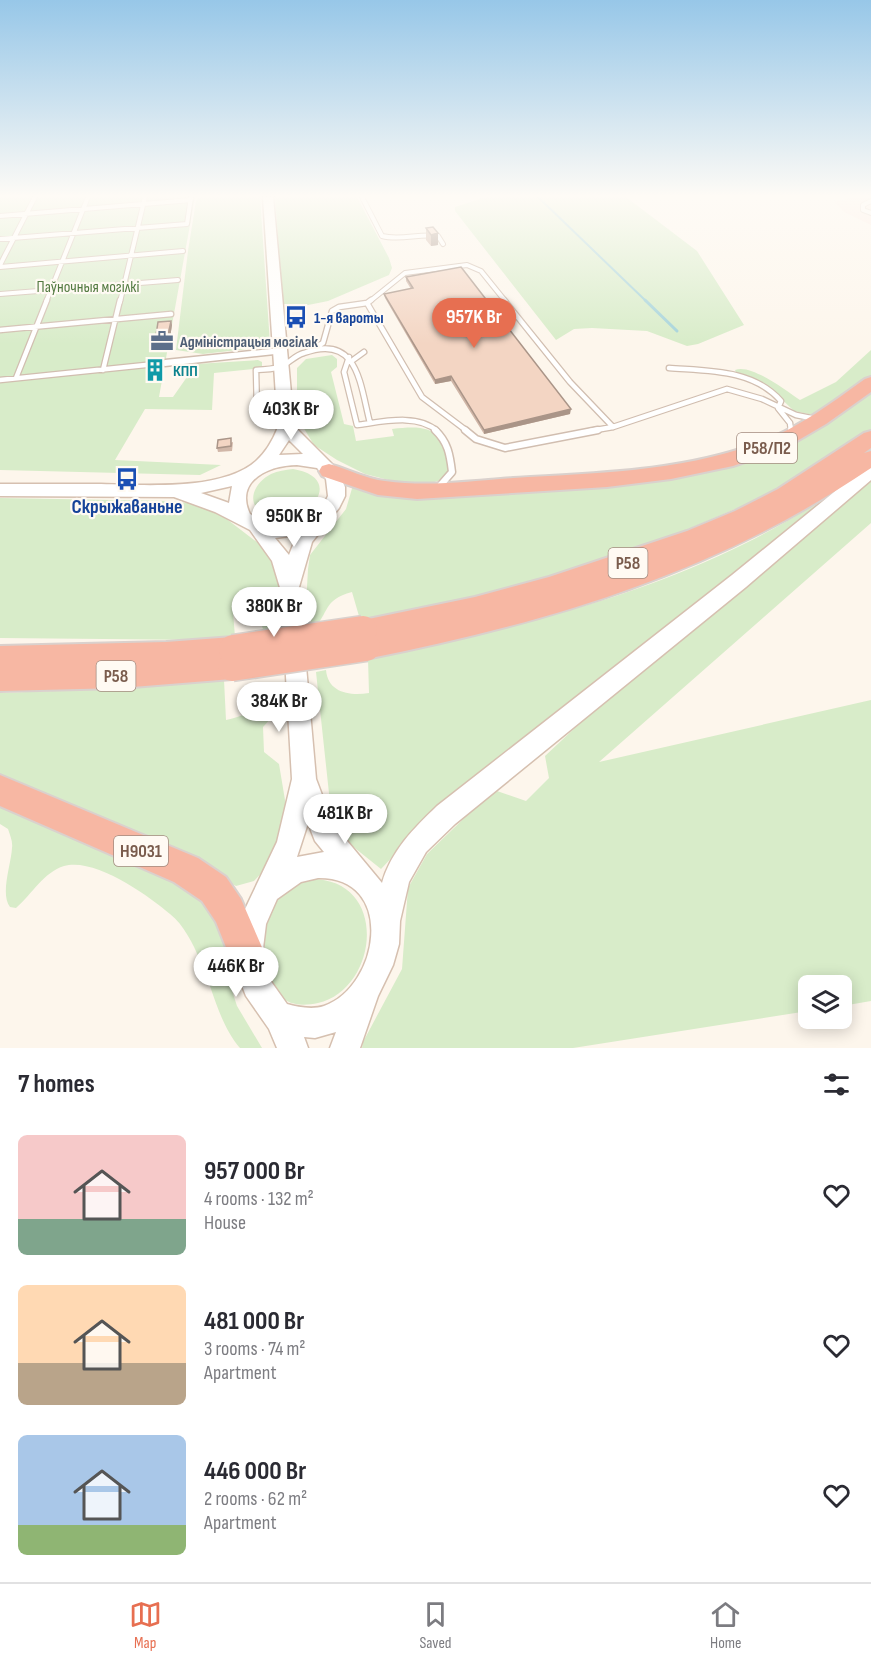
<!DOCTYPE html>
<html lang="en">
<head>
<meta charset="utf-8">
<style>
  :root { --surface:#fff; --page:#f7f7f7; --text:#2b2b33; --muted:#7c7c81; --line:#e1e1e2; --accent:#e76f51 }
  body { margin:0; font-family:"Sofia Sans Condensed",sans-serif; background:var(--page); color:var(--text); height:100vh; display:flex; flex-direction:column; font-size:22px; white-space:nowrap }
  * { box-sizing:border-box; margin:0 }
  p { font-size:20px; color:var(--muted) }
  .icon { flex:none; width:33px; height:33px; fill:none; stroke:currentColor; stroke-width:2; stroke-linecap:round; stroke-linejoin:round }
  .map { position:relative; height:1048px; overflow:hidden }
  .side { display:flex; flex-direction:column; background:var(--surface); flex:1 }
  .side>* { flex:none }
  .fabs { position:absolute; left:798px; top:975px; display:grid; gap:12px }
  .fabs a { display:grid; place-items:center; width:54px; height:54px; border-radius:9px; background:var(--surface); box-shadow:0 3px 15px #0003; font-size:30px }
  .price { position:absolute; translate:-50% -51px; padding:0 14px; border-radius:21px; background:#fff; color:#222; font-size:20px; line-height:39px; filter:drop-shadow(0 2px 3px #0008) }
  .price::after { content:''; position:absolute; left:50%; top:36px; width:18px; height:14px; margin-left:-9px; background:inherit; clip-path:polygon(0 0,100% 0,50% 100%) }
  .price.active { background:var(--accent); color:#fff }
  ul { padding:0; list-style:none }
  li { display:flex; align-items:center; gap:18px; height:150px; padding:0 18px }
  li span { display:grid; place-items:center; flex:none; width:168px; height:120px; border-radius:9px; color:#555 }
  li>.icon { margin-inline-start:auto }
  span .icon { width:72px; height:72px; fill:#fffc; stroke-width:1 }
  li b { font-size:26px }
  h2 { display:flex; justify-content:space-between; align-items:center; height:72px; padding:0 18px; font-size:26px }
  .tab-bar { display:flex; justify-content:space-around; align-items:center; height:84px; border-top:2px solid var(--line); background:var(--surface); font-size:16px; color:var(--muted) }
  .tab-bar a { display:grid; justify-items:center; gap:3px }
  .tab-bar .active { color:var(--accent) }
  .map>svg:first-child { display:block }
</style>
</head>
<body>
<div class="map">
<svg width="871" height="1048" viewBox="0 0 871 1048">
  <rect width="100%" height="100%" fill="#fdf6ec"/>
  <path fill="#fde8e0" d="M856 197H871V225L844 212 834 202Z"/>
  <path fill="#d8ecc9" d="M0 197H195L159 397H173L196 364 258 360 262 362V368L214 373 212 410 145 409 115 460 221 465 200 475 0 470Z
    M199 197H260L270 344 266 347 203 354 176 350 188 251 196 201Z
    M275 197H357L389 258 392 268 389 275 328 301 303 306 283 304Z
    M486 197H626L697 251 744 325 698 344 687 346 647 331 592 328 574 329 556 340 455 211V207Z
    M871 350V378L814 415 794 411 770 388 737 374 735 370C751 363 786 391 800 400L836 382Z
    M332 355 337 359V367L331 372 344 424 353 426 356 441 394 436 392 429C432 424 443 430 450 470L438 481 416 487 365 474 337 460 314 445 297 417V368L306 359Z
    M871 393V430L848 448 785 488 634 552 506 592 361 623 352 592C322 600 330 613 313 629L306 605 308 569 310 555 346 509 353 485 399 496H487L622 483 728 468 779 450 838 417Z
    M293 469C352 479 300 534 264 514 244 503 255 482 271 474 278 471 285 470 293 469Z
    M871 477V523L599 762 871 700V1001L842 1006V986H808V1011L573 1048H362L363 1042 402 969 408 888 427 854 482 801 497 791 526 801 549 778 545 756 627 679Z
    M0 498 172 501 204 505 224 517 266 549 280 585 282 631 264 633 260 619C252 612 244 610 233 612L235 637 207 640 0 638Z
    M824 500 827 502 428 819 381 869 341 837 331 812 316 672 326 670C328 693 350 696 369 693L368 659C498 631 629 602 748 542 774 529 799 514 824 500Z
    M224 680 226 720C246 716 258 709 270 692L277 693 274 715 263 727 264 752 279 764 286 806 282 835 268 866 254 881 236 886 188 860 0 780V693L131 688Z
    M0 802 168 878 209 902 222 922 226 972 237 1006 262 1048H240C219 1024 213 989 200 960 193 944 184 925 170 914 148 895 94 857 64 866 44 872 32 894 16 908L10 907C0 894 11 865 12 848 13 842 10 835 8 829L0 824Z
    M310 879C390 878 379 989 318 1003 308 1005 296 1006 287 1001 269 991 263 976 262 957 258 917 272 894 310 879Z"/>
  <g fill="none" stroke-linecap="round" stroke-linejoin="round">
    <path stroke="#a5d3da" stroke-width="2" d="M538 197 647 302"/>
    <path stroke="#a5d3da" stroke-width="3" d="M645 300 677 331"/>
    <g stroke="#d1beb0" stroke-width="6">
      <path id="lane-far2" d="M362 197 382 236C401 241 419 233 438 236L443 244
        M871 201 863 205V210L871 213
        M0 216 191 200
        M0 239 187 224 191 197
        M0 265 35 197
        M0 267 183 251
        M0 294 178 280
        M46 302 88 197
        M120 302 145 197
        M369 302 405 273 467 265 481 271 506 302"/>
    </g>
    <g stroke="#d1beb0" stroke-width="7">
      <path id="lane-far1" d="M504 300 570 382 613 427
        M367 303 422 397 467 431
        M0 330 171 314
        M314 348 323 343 332 311 339 307 367 303 371 300
        M349 357 344 372 357 425C381 422 418 413 437 431
        M353 360 364 352
        M669 368C708 371 753 369 781 401L778 408 790 423 791 431
        M103 370 120 300
        M16 378 47 300
        M0 380 165 363
        M284 409 257 412 256 370C265 369 276 370 284 365 291 361 296 355 304 353 358 333 360 384 370 423
        M590 431 613 427 727 389 762 399 796 415 816 419"/>
    </g>
    <g stroke="#d1beb0" stroke-width="9">
      <path id="lane" d="M435 430C448 442 450 455 452 472L438 488
        M465 430 476 439 505 448 598 430
        M791 430 792 435"/>
    </g>
    <g stroke="#d1beb0" stroke-width="3">
      <path id="street" d="M281 348 286 351 284 353 165 366 160 363 165 360Z"/>
    </g>
    <g stroke="#d6c0b0" stroke-width="3">
      <path id="secondary" d="M263 197H273L294 426 336 468 345 487V496L339 508 312 542 299 587 316 779 333 824 382 883C391 851 414 828 437 806L732 575 865 467 871 465V480L746 587 455 824 426 852 409 882 400 921 399 944 393 965 378 996 360 1048H330L336 1032 315 1038 304 1037 308 1048H277L269 1029 246 996 237 973 234 956 238 924 277 842 292 779 281 591 272 561 250 530 215 512 174 497 0 496V484C34 484 67 484 101 484 144 485 222 491 256 461 266 452 273 440 278 427ZM289 440 303 454 279 455ZM297 465 317 468 326 479 328 496C313 529 278 528 250 514 234 480 270 465 297 465ZM232 486 229 503 201 493ZM297 535 289 555 275 538ZM308 823 315 841 324 852 297 857ZM318 878C397 877 379 987 324 1006 312 1010 298 1007 287 1004L265 973 262 956 266 924 277 899 301 882Z"/>
    </g>
    <g stroke="#dad1cd" stroke-width="4">
      <path id="highway" d="M871 377V392L826 424 785 448 733 466 671 479 607 487 417 499 378 495 322 476 319 471 322 466 329 464C348 469 366 479 385 481 428 487 471 481 513 478 594 473 678 472 755 444 796 430 830 404 865 379Z
        M871 431V448L864 453 871 451V468C716 573 548 623 366 659L357 655 353 647 357 639 350 630 354 622 475 597 549 577 687 531 735 511 778 489 864 433Z
        M233 637 242 641 246 649 240 658 245 667 241 676 232 679 120 688 0 691V646L166 642Z
        M0 775 198 858 226 877 241 899 264 952 259 965 246 970 233 965 216 922 202 901 174 882 0 806Z"/>
    </g>
    <use href="#lane-far2" stroke="#fff" stroke-width="4"/>
    <use href="#lane-far1" stroke="#fff" stroke-width="4.5"/>
    <use href="#lane" stroke="#fff" stroke-width="6"/>
    <use href="#street" fill="#fff" fill-rule="evenodd"/>
    <use href="#secondary" fill="#fff" fill-rule="evenodd"/>
    <use href="#highway" fill="#f7b7a3" fill-rule="evenodd"/>
    <g stroke="#dad1cd" stroke-width="31" stroke-linecap="butt">
      <path id="highway-bridge" d="M233 649 363 630
        M232 667 366 647"/>
    </g>
    <use href="#highway-bridge" stroke="#f7b7a3" stroke-width="28"/>
  </g>
  <path fill="#d1b7a8" d="M433 227 438 245 431 246 426 240V228Z
    M406 277 570 414 484 434 451 381 435 384 385 298 384 294 411 289 406 281Z
    M171 321 172 325 169 344 156 346 155 342Z
    M233 442 232 451 218 452 217 448Z"/>
  <path fill="#aa9588" d="M438 233V245L431 246V235Z
    M171 321 172 325 169 344 167 340Z
    M158 364 159 371 150 373 149 369Z
    M451 376V381L435 384V380Z
    M571 409 570 414 484 434V430Z"/>
  <path fill="#f3d5c3" stroke="#aa9588" stroke-width="1.5" d="M433 227 438 233 431 235 426 228Z
    M461 267 571 409 484 430 451 376 435 380 384 294 413 288 406 277Z
    M171 321 167 340 155 342 158 322Z
    M158 364V367L149 369V365Z
    M231 438V446L217 448 218 440Z"/>
  <linearGradient id="sky" x2="0" y2="1"><stop stop-color="#97c7e8"/><stop offset="0.57" stop-color="#fefbf6"/><stop offset="1" stop-color="#fefbf6" stop-opacity="0"/></linearGradient>
  <rect width="871" height="344" fill="url(#sky)"/>
  <defs>
    <g id="bus-bare" transform="scale(1.8)"><path d="M-5-6H5V4H4V6H2V4H-2V6H-4V4H-5ZM-3.5-4V0h7V-4ZM-3.5 1.2v1.5H-2V1.2ZM2 1.2v1.5H3.5V1.2Z" fill="#1a4fb4" stroke="#fffaf3" stroke-width="2.5" paint-order="stroke"/></g>
    <g id="office-bare" transform="scale(1.8)"><path d="M-6-3h4V-5.5h4V-3h4V5H-6ZM-1-4.5V-3h2v-1.5ZM-6 0V1H6V0Z" fill="#5c6f8a" stroke="#fffaf3" stroke-width="2.5" paint-order="stroke"/></g>
    <g id="building-bare" transform="scale(1.8)"><path d="M-4-6H4V6H1V3H-1V6H-4ZM-2.5-4.3h1.7v1.8h-1.7ZM.8-4.3h1.7v1.8H.8ZM-2.5-1h1.7V.8h-1.7ZM.8-1h1.7V.8H.8Z" fill="#0f9aa8" stroke="#fffaf3" stroke-width="2.5" paint-order="stroke"/></g>
  </defs>
  <g fill-rule="evenodd">
    <use href="#bus-bare" x="296" y="317"/>
    <use href="#office-bare" x="162" y="341"/>
    <use href="#building-bare" x="155" y="370"/>
    <use href="#bus-bare" x="127" y="479"/>
  </g>
  <g text-anchor="middle" stroke-width="4.5" stroke-linejoin="round" paint-order="stroke">
    <g font-size="16" fill="#537a41" stroke="#fffaf3">
      <text x="88" y="292">Паўночныя могілкі</text>
    </g>
    <g font-size="16" font-weight="bold" fill="#164399" stroke="#fffaf3" text-anchor="start">
      <text x="314" y="323">1-я вароты</text>
    </g>
    <g font-size="16" font-weight="bold" fill="#4e5e75" stroke="#fffaf3" text-anchor="start">
      <text x="180" y="347">Адміністрацыя могілак</text>
    </g>
    <g font-size="16" font-weight="bold" fill="#0d838f" stroke="#fffaf3" text-anchor="start">
      <text x="173" y="376">КПП</text>
    </g>
    <g fill="#fffaf3" stroke="#a28b7f" stroke-width="1.5">
      <rect x="737" y="433" width="60" height="30" rx="4.5"/>
      <rect x="608.5" y="548" width="39" height="30" rx="4.5"/>
      <rect x="96.5" y="661" width="39" height="30" rx="4.5"/>
      <rect x="114" y="836" width="54" height="30" rx="4.5"/>
    </g>
    <g font-size="18" font-weight="bold" fill="#7a5c4d">
      <text x="767" y="454">Р58/П2</text>
      <text x="628" y="569">Р58</text>
      <text x="116" y="682">Р58</text>
      <text x="141" y="857">Н9031</text>
    </g>
    <g font-size="20" font-weight="bold" fill="#164399" stroke="#fffaf3">
      <text x="127" y="513">Скрыжаваньне</text>
    </g>
  </g>
</svg>
<div class="fabs">
<a><svg class="icon" aria-label="layers" viewBox="0 0 24 24"><path d="M12 4l9 5-9 5-9-5zM3 14l9 5 9-5"/></svg></a>
</div>
<b class="price active" style="left:474px;top:349px">957K Br</b>
<b class="price" style="left:291px;top:441px">403K Br</b>
<b class="price" style="left:294px;top:548px">950K Br</b>
<b class="price" style="left:274px;top:638px">380K Br</b>
<b class="price" style="left:279px;top:733px">384K Br</b>
<b class="price" style="left:345px;top:845px">481K Br</b>
<b class="price" style="left:236px;top:998px">446K Br</b>
</div>
<section class="side">
<h2>7 homes<svg class="icon" aria-label="filters" viewBox="0 0 24 24"><path d="M4 7h16M4 17h16"/><circle cx="9" cy="7" r="2"/><circle cx="15" cy="17" r="2"/></svg></h2>
<ul>
<li><span style="background:linear-gradient(#f6c9c9 70%,#7fa58c 0)"><svg class="icon" aria-label="home" viewBox="0 0 24 24"><path d="M3 11l9-7 9 7M6 9v11h12V9"/></svg></span><div><b>957 000 Br</b><p>4 rooms · 132 m²</p><p>House</p></div><svg class="icon" aria-label="heart" viewBox="0 0 24 24"><path d="M12 20l-8-8c-3-5 5-10 8-4 3-6 11-1 8 4z"/></svg></li>
<li><span style="background:linear-gradient(#ffd9b3 65%,#b9a48a 0)"><svg class="icon" aria-label="home" viewBox="0 0 24 24"><path d="M3 11l9-7 9 7M6 9v11h12V9"/></svg></span><div><b>481 000 Br</b><p>3 rooms · 74 m²</p><p>Apartment</p></div><svg class="icon" aria-label="heart" viewBox="0 0 24 24"><path d="M12 20l-8-8c-3-5 5-10 8-4 3-6 11-1 8 4z"/></svg></li>
<li><span style="background:linear-gradient(#a9c7e8 75%,#8fb573 0)"><svg class="icon" aria-label="home" viewBox="0 0 24 24"><path d="M3 11l9-7 9 7M6 9v11h12V9"/></svg></span><div><b>446 000 Br</b><p>2 rooms · 62 m²</p><p>Apartment</p></div><svg class="icon" aria-label="heart" viewBox="0 0 24 24"><path d="M12 20l-8-8c-3-5 5-10 8-4 3-6 11-1 8 4z"/></svg></li>
</ul>
</section>
<nav class="tab-bar">
<a class="active"><svg class="icon" aria-label="map" viewBox="0 0 24 24"><path d="M3 6l6-2 6 2 6-2v14l-6 2-6-2-6 2zM9 4v14M15 6v14"/></svg>Map</a>
<a><svg class="icon" aria-label="saved" viewBox="0 0 24 24"><path d="M7 4h10v16l-5-4-5 4z"/></svg>Saved</a>
<a><svg class="icon" aria-label="home" viewBox="0 0 24 24"><path d="M3 11l9-7 9 7M6 9v11h12V9"/></svg>Home</a>
</nav>
</body>
</html>
